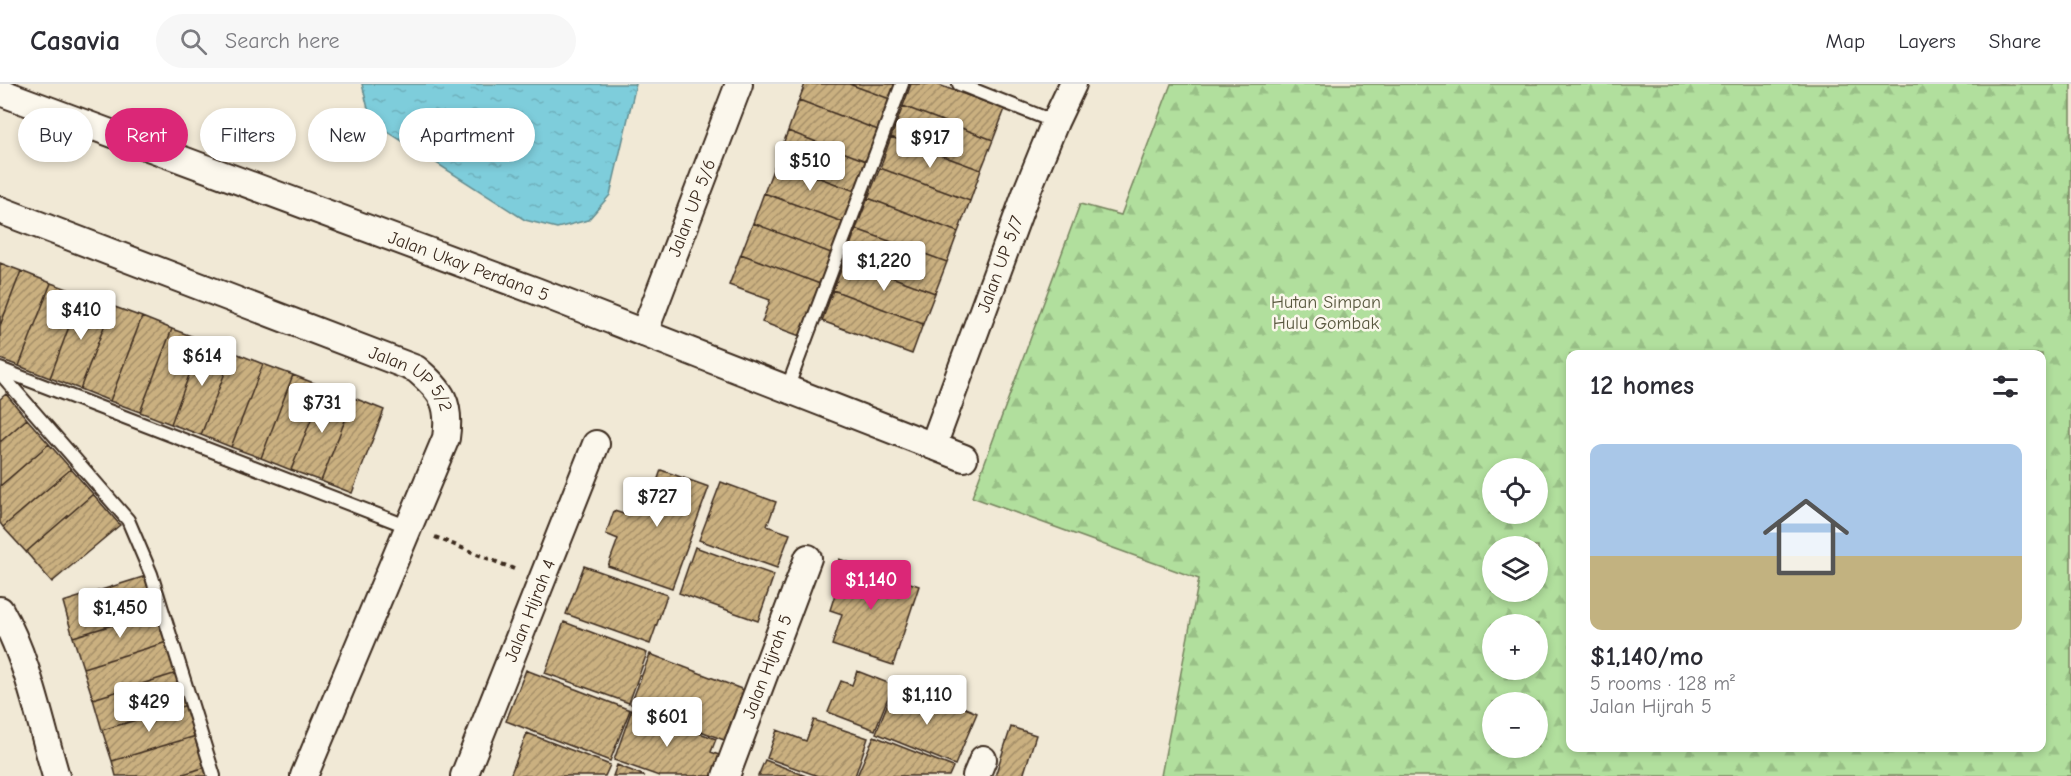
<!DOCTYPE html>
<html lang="en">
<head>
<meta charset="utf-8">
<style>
  :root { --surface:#fff; --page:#f7f7f7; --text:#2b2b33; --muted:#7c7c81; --line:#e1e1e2; --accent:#db2777 }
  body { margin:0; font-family:"Comic Neue",sans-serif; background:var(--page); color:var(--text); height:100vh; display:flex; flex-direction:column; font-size:22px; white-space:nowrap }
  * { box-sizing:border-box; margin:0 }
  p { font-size:20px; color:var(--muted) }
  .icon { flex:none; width:33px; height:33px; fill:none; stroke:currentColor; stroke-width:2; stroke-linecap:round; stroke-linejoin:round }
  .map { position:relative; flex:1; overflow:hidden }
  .details { position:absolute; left:1566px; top:266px; width:480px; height:402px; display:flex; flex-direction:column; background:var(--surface); border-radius:12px; box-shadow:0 3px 9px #0003 }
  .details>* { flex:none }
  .guide { position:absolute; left:18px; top:24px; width:570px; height:54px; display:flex; gap:12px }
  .tools { position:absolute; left:1482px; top:374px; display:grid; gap:12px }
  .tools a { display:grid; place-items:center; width:66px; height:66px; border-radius:50%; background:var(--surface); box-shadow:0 3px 9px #0003; font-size:30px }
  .price { position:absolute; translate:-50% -51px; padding:0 14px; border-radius:6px; background:#fff; color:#222; font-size:20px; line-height:39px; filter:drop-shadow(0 2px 3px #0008) }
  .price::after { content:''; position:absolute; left:50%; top:36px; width:18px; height:14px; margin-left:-9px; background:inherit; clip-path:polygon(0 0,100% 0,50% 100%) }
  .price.on { background:var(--accent); color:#fff }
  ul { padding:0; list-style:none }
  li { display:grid; align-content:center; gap:12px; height:318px; padding:0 24px }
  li+li { border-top:2px solid var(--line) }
  li span { display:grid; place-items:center; height:186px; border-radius:12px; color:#555 }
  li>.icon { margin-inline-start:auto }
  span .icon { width:108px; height:108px; fill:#fffc; stroke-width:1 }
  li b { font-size:26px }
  h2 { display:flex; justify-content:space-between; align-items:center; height:72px; padding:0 24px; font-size:26px }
  .pill { padding:0 21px; border-radius:27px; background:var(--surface); box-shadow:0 3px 9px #0003; font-size:21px; line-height:54px }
  .pill.on { background:var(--accent); color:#fff }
  header { display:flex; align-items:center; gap:36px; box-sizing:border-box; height:84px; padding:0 30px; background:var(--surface); border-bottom:2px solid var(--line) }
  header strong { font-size:28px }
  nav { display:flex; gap:33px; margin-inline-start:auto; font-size:21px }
  .search { width:420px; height:54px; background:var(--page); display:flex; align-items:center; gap:15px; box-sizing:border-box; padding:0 21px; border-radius:33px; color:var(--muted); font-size:22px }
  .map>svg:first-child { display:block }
</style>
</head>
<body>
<header>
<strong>Casavia</strong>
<div class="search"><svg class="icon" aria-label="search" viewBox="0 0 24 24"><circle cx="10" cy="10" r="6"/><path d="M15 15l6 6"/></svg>Search here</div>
<nav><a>Map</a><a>Layers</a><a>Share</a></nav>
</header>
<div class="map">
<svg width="2071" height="692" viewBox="0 0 2071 692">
  <defs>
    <pattern id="forest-firs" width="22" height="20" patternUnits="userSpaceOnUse" patternTransform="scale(1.5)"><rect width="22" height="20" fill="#b1df9d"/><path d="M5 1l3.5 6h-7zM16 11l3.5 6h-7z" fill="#99c087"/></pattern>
    <pattern id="water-ripples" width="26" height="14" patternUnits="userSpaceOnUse" patternTransform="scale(1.5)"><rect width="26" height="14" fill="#7ecddb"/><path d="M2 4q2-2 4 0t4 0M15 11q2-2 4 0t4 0" fill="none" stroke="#6eb0bc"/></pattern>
    <pattern id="building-hatch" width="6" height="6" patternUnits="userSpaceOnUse" patternTransform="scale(1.5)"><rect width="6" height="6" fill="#cab080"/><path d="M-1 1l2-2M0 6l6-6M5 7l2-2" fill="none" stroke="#a58f68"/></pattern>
  </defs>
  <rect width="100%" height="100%" fill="#f1e9d6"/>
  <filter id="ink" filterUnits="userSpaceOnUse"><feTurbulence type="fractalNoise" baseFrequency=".0167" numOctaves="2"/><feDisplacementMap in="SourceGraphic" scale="12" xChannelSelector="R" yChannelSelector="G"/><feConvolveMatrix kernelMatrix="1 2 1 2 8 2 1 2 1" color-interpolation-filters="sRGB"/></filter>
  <g filter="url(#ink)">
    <path fill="url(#forest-firs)" stroke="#76845e" stroke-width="1.5" fill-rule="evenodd" d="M1171 0H2071V692H1161L1199 495 972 413 1080 120 1121 131ZM1570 270H2042V663H1570ZM1492 384H1538V429H1492ZM1492 462H1538V507H1492ZM1492 540H1538V585H1492ZM1492 618H1538V663H1492Z"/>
    <path fill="url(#water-ripples)" stroke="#638c8f" stroke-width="1.5" d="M362 0H636L610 111 588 136 557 144 525 136 371 37Z"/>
    <path fill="url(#building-hatch)" stroke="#3b2a1e" stroke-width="1.5" d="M805 0H849L890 15 878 46 799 16Z
      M849 0H895L890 15Z
      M911 0H936L1005 25 993 56 903 22Z
      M799 16 878 46 866 77 788 47Z
      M903 22 993 56 981 86 891 53Z
      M788 47 866 77 855 107 776 78Z
      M891 53 981 86 970 117 880 84Z
      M776 78 855 107 843 138 764 109Z
      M880 84 970 117 958 148 868 114Z
      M764 109 843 138 831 169 753 139Z
      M868 114 958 148 947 178 856 145Z
      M753 139 831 169 820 200 741 170Z
      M856 145 947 178 935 209 845 176Z
      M741 170 820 200 800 252 762 238 770 216 729 201Z
      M845 176 935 209 923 240 833 206Z
      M0 179 21 187 0 242Z
      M21 187 51 199 19 282 0 275V242Z
      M51 199 81 210 50 294 19 282Z
      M833 206 923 240 912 270 822 237Z
      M81 210 112 222 80 305 50 294Z
      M112 222 142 233 110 317 80 305Z
      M142 233 172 245 140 328 110 317Z
      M172 245 202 256 171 340 140 328Z
      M202 256 233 268 201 351 171 340Z
      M233 268 263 280 231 363 201 351Z
      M263 280 293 291 261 374 231 363Z
      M293 291 324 303 291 386 261 374Z
      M324 303 354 314 321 397 291 386Z
      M6 310 27 335 0 358V315Z
      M354 314 384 326 352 409 321 397Z
      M27 335 49 360 0 402V358Z
      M49 360 71 385 3 443 0 439V402Z
      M71 385 93 410 26 468 3 443Z
      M661 386 709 403 672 504 608 482 618 455 606 450 614 427 627 431 639 397 655 403Z
      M721 398 776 418 767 442 790 450 777 484 699 456Z
      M93 410 120 441 52 498 26 468Z
      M695 463 774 491 758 537 679 509Z
      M839 475 919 502 893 581 832 561 842 530 830 526 839 498 832 496Z
      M584 482 667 511 650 560 566 530Z
      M146 492 158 527 73 553 63 518Z
      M158 527 167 558 83 584 73 553Z
      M564 538 647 569 629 619 545 589Z
      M167 558 177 589 93 615 83 584Z
      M650 570 744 606 724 656 631 620Z
      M526 586 630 626 610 677 506 637Z
      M857 587 893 601 875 646 828 628 841 597 852 601Z
      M177 589 187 621 102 646 93 615Z
      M893 606 942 626 946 616 977 629 955 681 876 649Z
      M187 621 196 652 112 677 102 646Z
      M632 625 716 655 711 668 724 673 717 692H659L614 676Z
      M814 636 868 654 855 692H818L767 674 777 646 806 657Z
      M1011 643 1036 651 1023 692H995Z
      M527 649 610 681 605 692H510Z
      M196 652 206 683 177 692H116L112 677Z
      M874 652 953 683 949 692H857Z
      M765 676 806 692H758Z
      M617 681 645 692H613Z
      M206 683 209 692H177Z"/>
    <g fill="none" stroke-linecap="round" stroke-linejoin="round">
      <g stroke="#3b2a1e" stroke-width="16">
        <path id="lane" d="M959 0 1055 38
          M0 285 409 443
          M0 289 128 436 151 490 214 692
          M787 305 902 0"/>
      </g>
      <g stroke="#3b2a1e" stroke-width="30">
        <g id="street">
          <path id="s1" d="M0 8 536 207 964 374"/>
          <path id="s2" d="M0 126 416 285C442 307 451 319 446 354L304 692"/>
          <path id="s3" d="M644 249 739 0"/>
          <path id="s4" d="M933 362 1027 107 1055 38 1073 0"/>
          <path d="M0 526C28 575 40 638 56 692"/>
          <path id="s5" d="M464 692 596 360"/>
          <path id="s6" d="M726 692 808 474"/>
          <path d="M976 692 983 675"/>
        </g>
      </g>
      <path stroke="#3b2a1e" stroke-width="4" stroke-dasharray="4.5 4.5" stroke-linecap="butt" d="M435 453 514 485"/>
      <use href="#lane" stroke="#fbf7ec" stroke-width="12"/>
      <use href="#street" stroke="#fbf7ec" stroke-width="26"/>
    </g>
  </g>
  <g text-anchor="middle" stroke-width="5" stroke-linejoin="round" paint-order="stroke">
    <g font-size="18" fill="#3b2a1e" stroke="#fbf7ec">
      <text dy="6" stroke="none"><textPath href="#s3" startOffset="134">Jalan UP 5/6</textPath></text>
      <text dy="6" stroke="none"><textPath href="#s4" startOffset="194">Jalan UP 5/7</textPath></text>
      <text dy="6" stroke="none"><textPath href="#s1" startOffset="500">Jalan Ukay Perdana 5</textPath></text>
      <text dy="6" stroke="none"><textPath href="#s2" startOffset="447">Jalan UP 5/2</textPath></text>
      <text dy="6" stroke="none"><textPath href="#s5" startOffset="178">Jalan Hijrah 4</textPath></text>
      <text dy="6" stroke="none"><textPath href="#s6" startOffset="117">Jalan Hijrah 5</textPath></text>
    </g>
    <g font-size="18" fill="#58573e" stroke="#fbf7ec">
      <text x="1326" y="224">Hutan Simpan<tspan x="1326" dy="21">Hulu Gombak</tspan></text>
    </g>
  </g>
</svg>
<div class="tools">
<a><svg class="icon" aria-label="locate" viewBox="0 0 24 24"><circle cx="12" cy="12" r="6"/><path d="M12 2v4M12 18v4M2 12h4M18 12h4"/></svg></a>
<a><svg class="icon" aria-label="layers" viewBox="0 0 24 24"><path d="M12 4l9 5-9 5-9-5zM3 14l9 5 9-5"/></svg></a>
<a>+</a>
<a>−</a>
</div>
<b class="price" style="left:930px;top:85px">$917</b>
<b class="price" style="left:810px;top:108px">$510</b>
<b class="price" style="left:884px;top:208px">$1,220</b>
<b class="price" style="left:81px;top:257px">$410</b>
<b class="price" style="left:202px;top:303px">$614</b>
<b class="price" style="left:322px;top:350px">$731</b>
<b class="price" style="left:657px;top:444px">$727</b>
<b class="price on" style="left:871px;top:527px">$1,140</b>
<b class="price" style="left:120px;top:555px">$1,450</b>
<b class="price" style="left:927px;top:642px">$1,110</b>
<b class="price" style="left:149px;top:649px">$429</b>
<b class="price" style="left:667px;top:664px">$601</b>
<div class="guide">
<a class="pill">Buy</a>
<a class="pill on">Rent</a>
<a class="pill">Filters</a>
<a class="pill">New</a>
<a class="pill">Apartment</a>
</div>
<section class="details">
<h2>12 homes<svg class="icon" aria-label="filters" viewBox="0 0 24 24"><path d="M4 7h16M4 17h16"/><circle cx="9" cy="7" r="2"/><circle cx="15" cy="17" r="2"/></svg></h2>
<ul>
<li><span style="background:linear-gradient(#a9c7e8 60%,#c2b280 0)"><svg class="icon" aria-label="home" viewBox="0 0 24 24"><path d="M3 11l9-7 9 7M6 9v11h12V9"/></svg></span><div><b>$1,140/mo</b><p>5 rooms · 128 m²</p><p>Jalan Hijrah 5</p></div></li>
</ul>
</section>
</div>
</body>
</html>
